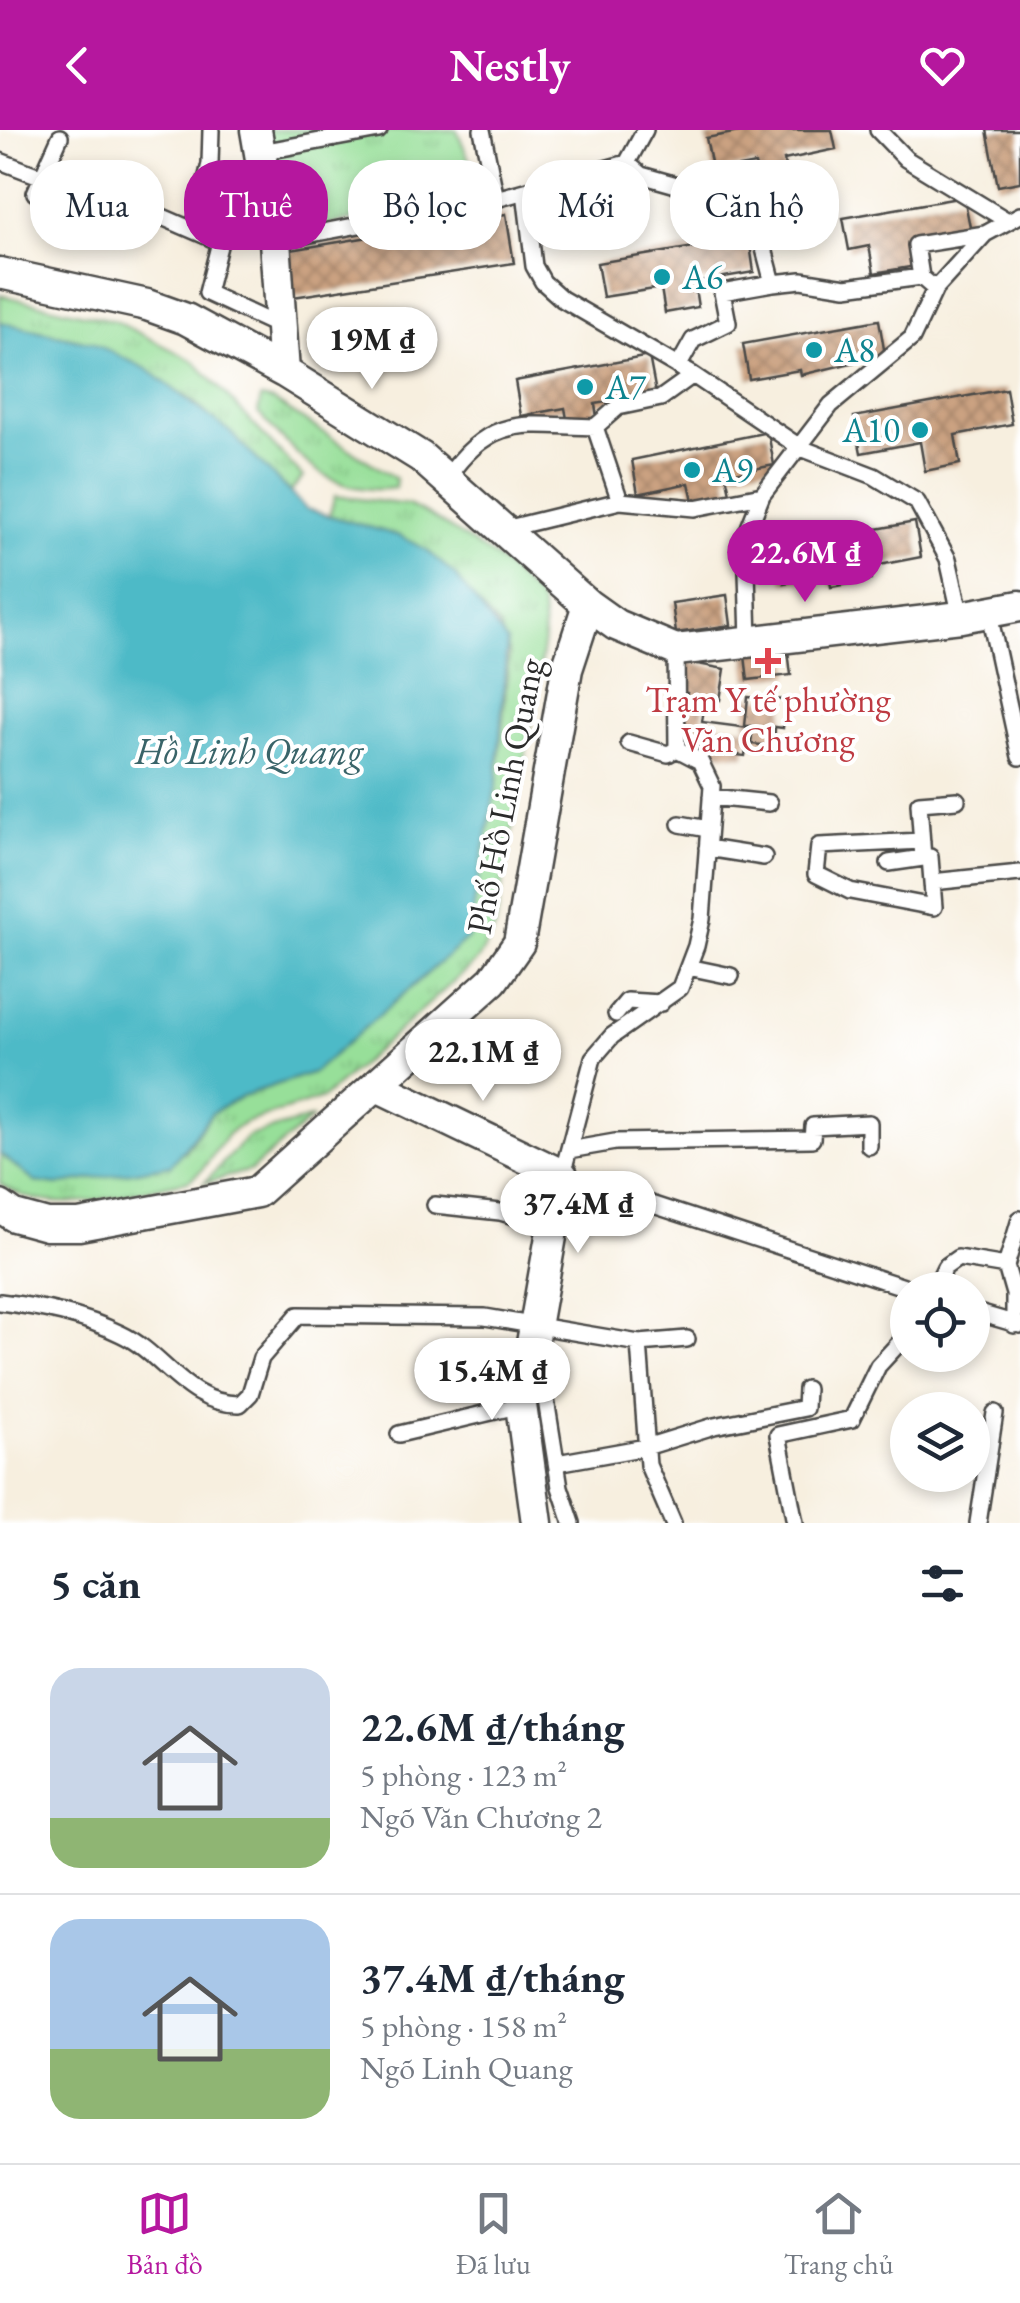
<!DOCTYPE html>
<html lang="vi">
<head>
<meta charset="utf-8">
<style>
  :root { --surface:#fff; --page:#f2f2f3; --text:#1f2937; --muted:#747a83; --line:#e0e1e3; --accent:#b5179e }
  body { margin:0; font-family:"EB Garamond",serif; background:var(--page); color:var(--text); height:100vh; display:flex; flex-direction:column; font-size:38px; white-space:nowrap }
  * { box-sizing:border-box; margin:0 }
  p { font-size:32px; color:var(--muted) }
  .icon { flex:none; width:55px; height:55px; fill:none; stroke:currentColor; stroke-width:2; stroke-linecap:round; stroke-linejoin:round }
  .map { position:relative; height:1393px; overflow:hidden }
  .details { display:flex; flex-direction:column; background:var(--surface); flex:1 }
  .details>* { flex:none }
  .top-card { position:absolute; left:30px; top:30px; width:960px; height:90px; display:flex; gap:20px }
  .tools { position:absolute; left:890px; top:1142px; display:grid; gap:20px }
  .tools a { display:grid; place-items:center; width:100px; height:100px; border-radius:50%; background:var(--surface); box-shadow:0 5px 15px #0003; font-size:50px }
  .price { position:absolute; translate:-50% -85px; padding:0 22px; border-radius:35px; background:#fff; color:#222; font-size:32px; line-height:65px; filter:drop-shadow(0 2px 5px #0008) }
  .price::after { content:''; position:absolute; left:50%; top:60px; width:30px; height:22px; margin-left:-15px; background:inherit; clip-path:polygon(0 0,100% 0,50% 100%) }
  .price.on { background:var(--accent); color:#fff }
  ul { padding:0; list-style:none }
  li { display:flex; align-items:center; gap:30px; height:250px; padding:0 50px }
  li+li { border-top:2px solid var(--line) }
  li span { display:grid; place-items:center; flex:none; width:280px; height:200px; border-radius:30px; color:#555 }
  li>.icon { margin-inline-start:auto }
  span .icon { width:120px; height:120px; fill:#fffc; stroke-width:1 }
  li b { font-size:42px }
  h2 { display:flex; justify-content:space-between; align-items:center; height:120px; padding:0 50px; font-size:42px }
  .pill { padding:0 35px; border-radius:40px; background:var(--surface); box-shadow:0 5px 15px #0003; font-size:35px; line-height:90px }
  .pill.on { background:var(--accent); color:#fff }
  header { display:flex; justify-content:space-between; align-items:center; height:130px; padding:0 50px; background:var(--accent); color:#fff; font-size:45px; font-weight:700 }
  .tabs { display:flex; justify-content:space-around; align-items:center; height:140px; border-top:2px solid var(--line); background:var(--surface); font-size:28px; color:var(--muted) }
  .tabs a { display:grid; justify-items:center; gap:5px }
  .tabs .on { color:var(--accent) }
  .map>svg:first-child { display:block }
</style>
</head>
<body>
<header><svg class="icon" aria-label="back" viewBox="0 0 24 24"><path d="M15 5l-7 7 7 7"/></svg>Nestly<svg class="icon" aria-label="heart" viewBox="0 0 24 24"><path d="M12 20l-8-8c-3-5 5-10 8-4 3-6 11-1 8 4z"/></svg></header>
<div class="map">
<svg width="1020" height="1393" viewBox="0 0 1020 1393">
  <defs>
    <pattern id="grass-tufts" width="24" height="20" patternUnits="userSpaceOnUse" patternTransform="scale(2.5)"><rect width="24" height="20" fill="#97df99"/><path d="M3 7l-1-3M5 7V3M7 7l1-3M15 17l-1-3M17 17v-4M19 17l1-3" fill="none" stroke="#82c084"/></pattern>
    <pattern id="building-cross-hatch" width="8" height="8" patternUnits="userSpaceOnUse" patternTransform="scale(2.5)"><rect width="8" height="8" fill="#cba281"/><path d="M0 0l8 8M0 8l8-8" fill="none" stroke="#a5846a"/></pattern>
  </defs>
  <rect width="100%" height="100%" fill="#fff"/>
  <filter id="ink" filterUnits="userSpaceOnUse"><feTurbulence type="fractalNoise" baseFrequency=".01" numOctaves="2"/><feDisplacementMap in="SourceGraphic" scale="20" xChannelSelector="R" yChannelSelector="G"/><feConvolveMatrix kernelMatrix="1 2 1 2 8 2 1 2 1" color-interpolation-filters="sRGB"/></filter>
  <filter id="wash" filterUnits="userSpaceOnUse"><feTurbulence type="fractalNoise" baseFrequency=".0048" numOctaves="4" result="noise"/><feDisplacementMap in="SourceGraphic" scale="40" xChannelSelector="R" yChannelSelector="G"/><feGaussianBlur stdDeviation="2.25" result="paint"/><feColorMatrix in="noise" values="0 0 0 0 0 0 0 0 0 0 0 0 0 0 0 0 0 1.4 0 .05"/><feComposite in="paint" operator="in"/></filter>
  <g filter="url(#wash)">
    <rect width="100%" height="100%" fill="#f7efdf"/>
    <path fill="url(#grass-tufts)" stroke="#618562" stroke-width="2.5" d="M255 0H457L484 67 273 104Z
      M0 165 115 191 194 231 303 347 290 362 193 271 93 213 0 192Z
      M261 268 274 271 396 349 395 358C327 367 301 327 258 283Z
      M335 366 408 375 429 385 496 428 538 468 542 477 544 509 537 558 495 798 478 830 323 968 244 993 228 1004 201 1041 188 1051C131 1061 51 1093 0 1053V1024L184 1022 212 983 243 966 314 942 497 650 509 525 500 498 428 421 329 386Z
      M312 988 251 1040 204 1053 248 1006Z"/>
    <path fill="#4dbac7" stroke="#3c7279" stroke-width="2.5" d="M0 192 93 213 147 239 230 302 306 379 400 406 428 421 455 445 507 512 497 650 468 808 314 942 243 966 212 983 171 1035 57 1055 35 1052 0 1024Z"/>
    <g id="blocks">
      <path fill="url(#building-cross-hatch)" d="M750 0H832L836 19 784 30 789 55 761 61 755 34 713 42 706 8Z
        M987 0H1020V52L998 56Z
        M964 67 971 102 912 113 916 136 874 143 869 116 849 120 843 88Z
        M506 84 514 133 293 167 285 121Z
        M749 108 754 142 694 152 698 177 665 183 661 158 603 167 597 133Z
        M879 190 885 225 801 245 800 240 749 249 743 214Z
        M649 226 656 263 595 274 597 288 568 294 565 278 521 286 515 251Z
        M1006 259 1012 294 955 305 960 334 925 341 920 312 861 323 854 287Z
        M768 302 774 335 726 345 731 367 694 375 689 353 638 364 632 330Z
        M915 392 921 427 869 437 871 450 831 457 829 445 784 453 778 417Z
        M727 465 731 495 676 503 672 473Z
        M787 512 791 545 748 550 744 518Z
        M681 531 725 539 720 570 706 567 702 592 749 598 745 626 698 621 701 599 681 596 687 563 676 561Z
        M748 567 785 570 783 598 775 597 774 616 751 614 753 596H745Z"/>
    </g>
  </g>
  <g filter="url(#ink)">
    <use href="#blocks" fill-opacity="0" stroke="#4a4846" stroke-width="2.5"/>
    <g fill="none" stroke-linecap="round" stroke-linejoin="round">
      <g stroke="#4a4846" stroke-width="20">
        <path id="lane" d="M482 0 496 69
          M878 0 906 29 1006 90
          M261 22 379 0
          M0 31 42 47 35 63 113 90 130 73 220 112 207 163 278 196
          M627 33 641 45 673 54 714 75 762 111 773 153 801 150 846 157 921 147 935 159
          M42 47 60 7
          M525 62 534 136 543 152 562 169 693 245 801 318 874 346 917 372 948 429 961 487
          M194 98 210 34 211 0
          M275 111 496 69 627 33 645 0
          M921 147 916 115 985 104
          M678 237 693 210 728 193 722 162 773 153
          M595 297 618 277 661 268 693 245
          M447 348C493 281 528 296 595 297L620 371
          M505 399 620 371 695 378 762 365
          M989 484 1020 627
          M749 512 746 405 762 365 831 275 912 208 935 159 985 104 1020 85
          M676 520 677 619 700 631 712 656 702 789 696 816 680 858 612 906 593 928 562 1045 913 1160
          M629 613 668 624 677 619
          M711 667 769 673
          M680 694 708 699
          M922 711 819 716 816 744 850 761 934 777 930 727 923 728 919 673 957 670
          M707 718 764 727
          M889 733 923 728
          M932 752 1020 743
          M688 837 731 846
          M616 884 627 871 661 873
          M569 1020 615 1012 812 1009 813 996 869 993V1016
          M435 1075 500 1082 552 1097
          M934 1160 945 1137 958 1128 1006 1136
          M0 1172C42 1177 82 1185 121 1204 164 1224 186 1275 240 1274L250 1264 261 1228 298 1185 485 1187 639 1213 687 1209
          M972 1181 1020 1195
          M1014 1195V1164L1006 1136 1020 1089
          M639 1213 648 1335 673 1393
          M539 1226 560 1357 572 1393
          M399 1304 521 1275
          M557 1333 646 1317 714 1296 805 1278 806 1259
          M795 1393 778 1305 852 1289 878 1236 901 1211 908 1191
          M978 1393 995 1283"/>
      </g>
      <g stroke="#4a4846" stroke-width="35">
        <path id="street" d="M256 0 275 111 284 242 421 327 588 475 616 495 676 520 961 487 1020 476
          M0 143 147 175 186 189 284 242
          M379 957 562 1045 521 1275 537 1393
          M0 1076 14 1086 47 1095H79L257 1062 493 850 519 813 567 539 588 475"/>
      </g>
      <use href="#lane" stroke="#fff" stroke-width="15"/>
      <use href="#street" stroke="#fff" stroke-width="30"/>
    </g>
  </g>
  <g fill="#0f9aa8" stroke="#fff" stroke-width="4">
    <circle cx="662" cy="147" r="10"/>
    <circle cx="814" cy="220" r="10"/>
    <circle cx="585" cy="257" r="10"/>
    <circle cx="920" cy="300" r="10"/>
    <circle cx="692" cy="340" r="10"/>
  </g>
  <path fill="#e0444e" stroke="#fff" stroke-width="4" d="M763 516h10v10h10v10h-10v10h-10v-10h-10v-10h10z"/>
  <g text-anchor="middle" stroke-width="8" stroke-linejoin="round" paint-order="stroke">
    <g font-size="35" fill="#0d838f" stroke="#fff" text-anchor="start">
      <text x="682" y="159">A6</text>
      <text x="834" y="232">A8</text>
      <text x="605" y="269">A7</text>
      <text x="900" y="312" text-anchor="end">A10</text>
      <text x="712" y="352">A9</text>
    </g>
    <g font-size="35" fill="#be3a42" stroke="#fff">
      <text x="768" y="582">Trạm Y tế phường<tspan x="768" dy="40">Văn Chương</tspan></text>
    </g>
    <g font-size="35" fill="#2b2b2b" stroke="#fff">
      <text transform="translate(505 666) rotate(-79)" y="12">Phố Hồ Linh Quang</text>
    </g>
    <g font-size="38" font-style="italic" fill="#396469" stroke="#fff">
      <text x="249" y="634">Hồ Linh Quang</text>
    </g>
  </g>
</svg>
<div class="tools">
<a><svg class="icon" aria-label="locate" viewBox="0 0 24 24"><circle cx="12" cy="12" r="6"/><path d="M12 2v4M12 18v4M2 12h4M18 12h4"/></svg></a>
<a><svg class="icon" aria-label="layers" viewBox="0 0 24 24"><path d="M12 4l9 5-9 5-9-5zM3 14l9 5 9-5"/></svg></a>
</div>
<b class="price" style="left:372px;top:262px">19M ₫</b>
<b class="price on" style="left:805px;top:475px">22.6M ₫</b>
<b class="price" style="left:483px;top:974px">22.1M ₫</b>
<b class="price" style="left:578px;top:1126px">37.4M ₫</b>
<b class="price" style="left:492px;top:1293px">15.4M ₫</b>
<div class="top-card">
<a class="pill">Mua</a>
<a class="pill on">Thuê</a>
<a class="pill">Bộ lọc</a>
<a class="pill">Mới</a>
<a class="pill">Căn hộ</a>
</div>
</div>
<section class="details">
<h2>5 căn<svg class="icon" aria-label="filters" viewBox="0 0 24 24"><path d="M4 7h16M4 17h16"/><circle cx="9" cy="7" r="2"/><circle cx="15" cy="17" r="2"/></svg></h2>
<ul>
<li><span style="background:linear-gradient(#c9d6e8 75%,#8fb573 0)"><svg class="icon" aria-label="home" viewBox="0 0 24 24"><path d="M3 11l9-7 9 7M6 9v11h12V9"/></svg></span><div><b>22.6M ₫/tháng</b><p>5 phòng · 123 m²</p><p>Ngõ Văn Chương 2</p></div></li>
<li><span style="background:linear-gradient(#a9c7e8 65%,#8fb573 0)"><svg class="icon" aria-label="home" viewBox="0 0 24 24"><path d="M3 11l9-7 9 7M6 9v11h12V9"/></svg></span><div><b>37.4M ₫/tháng</b><p>5 phòng · 158 m²</p><p>Ngõ Linh Quang</p></div></li>
</ul>
</section>
<nav class="tabs">
<a class="on"><svg class="icon" aria-label="map" viewBox="0 0 24 24"><path d="M3 6l6-2 6 2 6-2v14l-6 2-6-2-6 2zM9 4v14M15 6v14"/></svg>Bản đồ</a>
<a><svg class="icon" aria-label="saved" viewBox="0 0 24 24"><path d="M7 4h10v16l-5-4-5 4z"/></svg>Đã lưu</a>
<a><svg class="icon" aria-label="home" viewBox="0 0 24 24"><path d="M3 11l9-7 9 7M6 9v11h12V9"/></svg>Trang chủ</a>
</nav>
</body>
</html>
